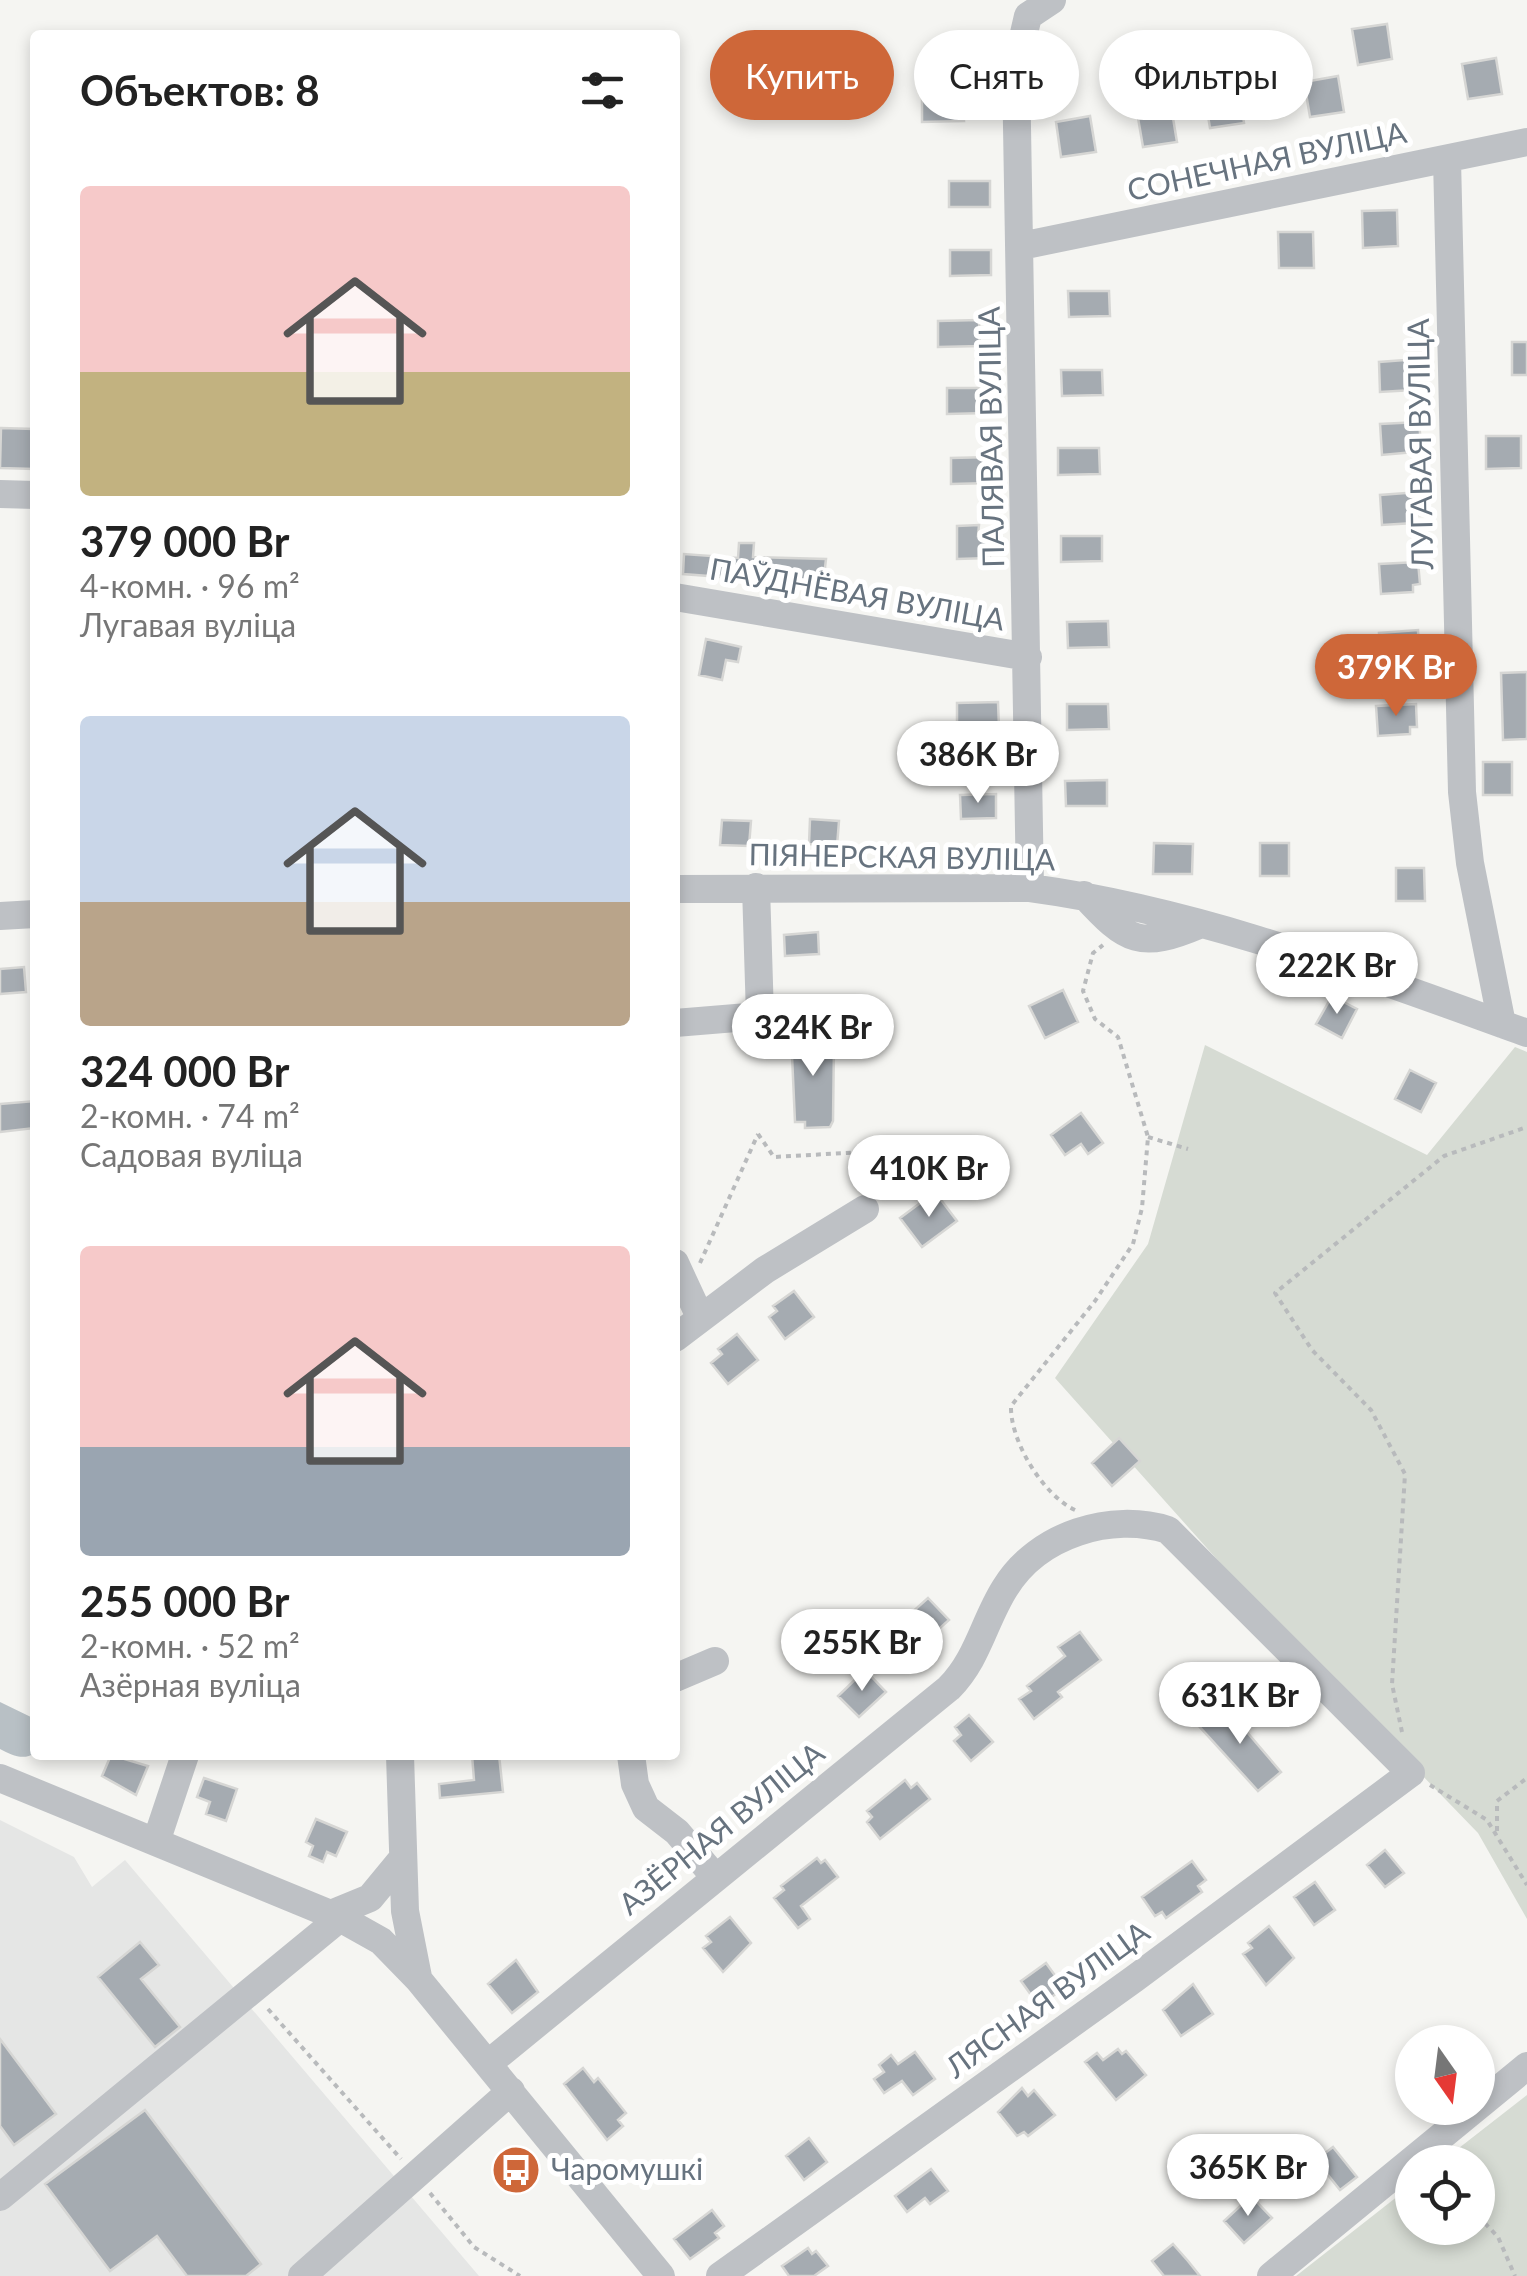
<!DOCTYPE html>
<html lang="ru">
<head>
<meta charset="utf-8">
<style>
  :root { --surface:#fff; --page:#f2f2f2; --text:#222; --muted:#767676; --accent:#ce6739 }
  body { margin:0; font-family:Lato,sans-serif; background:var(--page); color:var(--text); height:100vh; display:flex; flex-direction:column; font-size:38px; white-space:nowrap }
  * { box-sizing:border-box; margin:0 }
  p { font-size:32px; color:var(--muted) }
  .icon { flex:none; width:55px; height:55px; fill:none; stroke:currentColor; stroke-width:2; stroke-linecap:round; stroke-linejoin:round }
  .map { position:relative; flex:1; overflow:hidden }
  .sheet { position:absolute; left:30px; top:30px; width:650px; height:1730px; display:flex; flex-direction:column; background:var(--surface); border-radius:10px; box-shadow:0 5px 15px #0003 }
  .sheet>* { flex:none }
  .banner { position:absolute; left:710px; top:30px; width:665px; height:90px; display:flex; gap:20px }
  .needle { width:65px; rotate:166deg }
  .controls { position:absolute; left:1395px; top:2025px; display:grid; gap:20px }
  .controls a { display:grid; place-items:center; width:100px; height:100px; border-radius:50%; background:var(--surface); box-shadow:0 5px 15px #0003; font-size:50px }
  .price { position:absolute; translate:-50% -85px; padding:0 22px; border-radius:35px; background:#fff; color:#222; font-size:32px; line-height:65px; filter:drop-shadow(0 2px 5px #0008) }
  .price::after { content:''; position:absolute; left:50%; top:60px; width:30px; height:22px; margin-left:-15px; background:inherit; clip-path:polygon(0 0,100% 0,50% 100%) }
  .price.on { background:var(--accent); color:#fff }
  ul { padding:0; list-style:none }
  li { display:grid; align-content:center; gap:20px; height:530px; padding:0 50px }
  li span { display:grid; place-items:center; height:310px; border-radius:10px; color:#555 }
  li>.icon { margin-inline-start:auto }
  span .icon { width:180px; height:180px; fill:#fffc; stroke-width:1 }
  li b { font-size:42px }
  h2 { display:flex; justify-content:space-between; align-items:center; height:120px; padding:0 50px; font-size:42px }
  .chip { padding:0 35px; border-radius:45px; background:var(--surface); box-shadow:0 5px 15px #0003; font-size:35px; line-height:90px }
  .chip.on { background:var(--accent); color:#fff }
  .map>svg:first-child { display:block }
</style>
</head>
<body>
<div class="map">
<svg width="1527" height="2276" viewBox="0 0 1527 2276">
  <rect width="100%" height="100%" fill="#f5f5f2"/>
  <path fill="#e5e6e5" d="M0 1820 74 1857 92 1887 125 1860 479 2276H0Z"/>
  <path fill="#d6dbd3" d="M1205 1045 1427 1155 1515 1047 1527 1052V1919L1478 1833 1264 1612 1055 1378 1148 1244Z
    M1527 2095V2276H1296L1412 2185V2228H1478V2162H1441Z"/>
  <path fill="#b8c0c5" d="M0 1702 35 1719V1753C23 1761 12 1755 0 1749Z"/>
  <path fill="#a5abb1" stroke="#d6d6d4" stroke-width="2.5" d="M1387 24 1392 59 1358 65 1352 29Z
    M948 40H989L990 65 948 66Z
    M1496 58 1502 94 1468 99 1462 64Z
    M1338 76 1344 112 1310 117 1304 82Z
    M1239 87 1244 123 1210 128 1204 92Z
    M963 95 964 121 922 122V96Z
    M1171 106 1177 142 1143 147 1137 112Z
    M1090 116 1096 152 1061 157 1056 122Z
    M949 181H990V207H949Z
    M1397 210 1398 246 1363 248 1362 211Z
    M1278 232H1313L1314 268H1279Z
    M950 250H991V275L950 276Z
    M1068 291H1109L1110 316 1069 317Z
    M979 320 980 346 938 347V321Z
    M1512 342H1527V375H1512Z
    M1418 359 1419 382H1412L1413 390 1380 392 1379 362Z
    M1061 370H1102L1103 395 1062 396Z
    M947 388H988V413L947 414Z
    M1419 422 1421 444 1414 445V452L1382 455 1380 424Z
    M1 428 35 429 34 469 0 468Z
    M1486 436H1521V468L1486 469Z
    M1058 448H1099L1100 474 1058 475Z
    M992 457V483L951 484V458Z
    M1419 492 1420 515H1413L1414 523 1382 525 1380 495Z
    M979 525 978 536H990V558L957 559V526Z
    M1061 536H1102V561L1061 562Z
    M739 543H754L753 557 826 559 823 585 683 574 684 554 738 558Z
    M1418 562 1420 584 1413 585V592L1381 594 1379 564Z
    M1108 621 1109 647 1068 648 1067 622Z
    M1418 630 1419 653H1412L1413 661 1380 663 1379 633Z
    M706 639 741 647 738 662 726 660 722 680 699 675Z
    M1527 672V739L1503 740 1501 673Z
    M998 702 999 728H957V703Z
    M1067 704H1108L1109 729 1067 730Z
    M1416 704 1417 727H1410V734L1378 736 1376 706Z
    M1483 762H1512V795H1483Z
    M1107 780V806H1066L1065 781Z
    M996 794V818L961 819 960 795Z
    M810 819 839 821 837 846 809 844Z
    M722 820 751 821 749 846 720 845Z
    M1154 843 1193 844 1192 874H1153Z
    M1260 843H1289V876H1260Z
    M1396 868H1424L1425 901H1396Z
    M818 932 819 954 785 956 784 935Z
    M24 967 26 992 0 994V969Z
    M1063 990 1078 1022 1045 1038 1029 1006Z
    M1332 996 1357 1009 1342 1038 1316 1024Z
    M829 1032V1044H834L833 1121 830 1127 805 1128V1122H795L791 1033Z
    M1410 1070 1436 1083 1421 1112 1395 1099Z
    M35 1101V1128L0 1132V1104Z
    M1081 1113 1103 1143 1088 1154 1081 1144 1065 1155 1051 1135Z
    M935 1192 957 1221 922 1247 900 1218Z
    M794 1291 814 1317 785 1339 769 1317 777 1311 773 1306Z
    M737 1334 758 1360 728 1384 711 1363 722 1354 718 1349Z
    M1119 1438 1140 1461 1112 1486 1092 1463Z
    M928 1598 949 1620 921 1645 901 1622Z
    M1080 1632 1101 1660 1058 1692 1062 1697 1034 1719 1019 1699 1031 1691 1027 1686 1065 1656 1058 1647Z
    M865 1670 886 1692 859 1717 838 1696Z
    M1223 1704 1281 1772 1258 1791 1198 1725Z
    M969 1715 993 1742 971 1761 954 1741 961 1735 955 1727Z
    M111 1755 148 1766 136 1795 102 1776Z
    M472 1755H499L503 1792 440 1798 439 1784 474 1780Z
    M204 1778 237 1789 226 1821 206 1814 210 1802 197 1797Z
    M905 1780 911 1788 917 1783 930 1799 880 1839 867 1822 872 1817 867 1811Z
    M316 1819 347 1832 336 1856 327 1852 323 1862 309 1856 313 1846 306 1842Z
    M1385 1850 1404 1873 1385 1887 1367 1865Z
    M817 1858 821 1863 825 1860 838 1877 801 1906 810 1919 798 1928 774 1898 784 1890 781 1886Z
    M667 1861 680 1878 650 1901 637 1884Z
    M1192 1861 1206 1880 1198 1886 1202 1892 1166 1918 1162 1912 1155 1916 1142 1897Z
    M1315 1882 1335 1910 1314 1925 1294 1897Z
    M730 1917 751 1943 723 1972 703 1948 711 1942 706 1936Z
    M1269 1926 1294 1958 1266 1985 1243 1954 1252 1948 1248 1943Z
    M140 1942 159 1965 141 1979 180 2027 155 2047 98 1977Z
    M516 1960 538 1992 512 2013 488 1984Z
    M1046 1963 1064 1988 1039 2006 1021 1981Z
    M1193 1984 1213 2014 1181 2036 1163 2010Z
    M0 2039 56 2114 14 2145 0 2126Z
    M1118 2049 1122 2054 1126 2051 1146 2075 1116 2100 1085 2062 1097 2053 1103 2060Z
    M915 2052 935 2079 913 2095 902 2081 884 2093 874 2079 884 2072 879 2065 891 2055 898 2064Z
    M583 2068 594 2082 598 2078 626 2113 618 2120 623 2126 607 2140 564 2084Z
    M1022 2088 1028 2096 1034 2090 1055 2115 1028 2136 1024 2132 1017 2136 998 2112Z
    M145 2110 261 2264 246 2276H187L157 2236 110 2271 45 2184Z
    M809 2138 827 2162 804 2180 786 2156Z
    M1333 2147 1357 2177 1340 2190 1316 2160Z
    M931 2169 948 2191 930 2204 925 2198 907 2212 895 2196Z
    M1251 2196 1272 2218 1244 2243 1224 2221Z
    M712 2210 724 2226 715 2233 719 2238 690 2259 674 2239Z
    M1173 2244 1188 2261 1200 2276H1164L1152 2261Z
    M808 2248 812 2254 816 2251 828 2266 814 2276H789L782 2266Z"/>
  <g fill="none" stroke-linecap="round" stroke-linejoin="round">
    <path stroke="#b8babc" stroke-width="4" stroke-dasharray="5 5" stroke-linecap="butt" d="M758 1134 774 1157 898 1150
      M1148 1137 1188 1149
      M700 1263 758 1134
      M1075 1510C1043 1495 1010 1441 1011 1406L1095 1301 1133 1244 1142 1208 1148 1137 1118 1037 1095 1019 1083 991 1093 953 1103 945
      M1402 1732 1392 1684 1405 1474 1371 1410 1312 1350 1275 1293 1444 1156 1527 1127
      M1430 1785 1487 1820 1527 1885
      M1497 1831V1801L1527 1778
      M268 2009 401 2159
      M430 2193 474 2247 520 2276
      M1478 2216 1498 2237 1515 2276"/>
    <path stroke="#bec1c5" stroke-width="28" d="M1447 159 1462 792 1470 863 1502 1024
      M1021 246 1527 142
      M0 494 35 495
      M675 597 1028 657
      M1030 888 1016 68 1028 16 1052 0
      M675 889 1030 888C1201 911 1366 975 1527 1033
      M1084 895C1127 942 1140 950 1201 924
      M0 916 35 914
      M675 1023 760 1016 756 887
      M675 1263 700 1317
      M675 1338 765 1270 865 1209
      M675 1678 715 1661
      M400 1755 405 1911 418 1977
      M631 1755 635 1784 646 1808 677 1832 714 1876
      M0 1778 340 1918 381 1941 418 1979 661 2276
      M156 1842 185 1755
      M331 1914 370 1898 403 1858
      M490 2062 949 1688C978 1659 984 1621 1005 1588 1038 1534 1112 1512 1168 1530L1411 1773 1134 1979 720 2276
      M0 2197 340 1918
      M302 2276 511 2091
      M1271 2276 1527 2066"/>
  </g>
  <defs>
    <g id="bus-disc" transform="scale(2.5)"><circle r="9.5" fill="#ce6739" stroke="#fff"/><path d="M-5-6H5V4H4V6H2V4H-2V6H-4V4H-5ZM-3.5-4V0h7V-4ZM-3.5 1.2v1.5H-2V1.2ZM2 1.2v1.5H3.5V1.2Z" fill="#fff"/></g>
  </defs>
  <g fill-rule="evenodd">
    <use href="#bus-disc" x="516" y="2170"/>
  </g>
  <g text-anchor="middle" stroke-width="10" stroke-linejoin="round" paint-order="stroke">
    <g font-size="30" fill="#67737f" stroke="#fff">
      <text transform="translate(1267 162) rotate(-12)" y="10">СОНЕЧНАЯ ВУЛІЦА</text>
      <text transform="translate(992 437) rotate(-91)" y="10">ПАЛЯВАЯ ВУЛІЦА</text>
      <text transform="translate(1421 444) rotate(-91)" y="10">ЛУГАВАЯ ВУЛІЦА</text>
      <text transform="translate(857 595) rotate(10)" y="10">ПАЎДНЁВАЯ ВУЛІЦА</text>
      <text transform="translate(902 858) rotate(1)" y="10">ПІЯНЕРСКАЯ ВУЛІЦА</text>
      <text transform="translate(722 1829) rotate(-39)" y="10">АЗЁРНАЯ ВУЛІЦА</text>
      <text transform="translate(1048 2000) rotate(-36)" y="10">ЛЯСНАЯ ВУЛІЦА</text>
    </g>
    <g font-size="30" fill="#67737f" stroke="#fff" text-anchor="start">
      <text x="551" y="2180">Чаромушкі</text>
    </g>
  </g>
</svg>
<div class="controls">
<a><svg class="needle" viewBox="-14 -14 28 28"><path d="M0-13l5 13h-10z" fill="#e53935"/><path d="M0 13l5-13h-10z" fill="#767676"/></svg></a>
<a><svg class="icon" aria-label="locate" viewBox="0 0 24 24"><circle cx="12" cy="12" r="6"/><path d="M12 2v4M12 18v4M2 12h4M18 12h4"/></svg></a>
</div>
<b class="price on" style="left:1396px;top:719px">379K Br</b>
<b class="price" style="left:978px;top:806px">386K Br</b>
<b class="price" style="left:1337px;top:1017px">222K Br</b>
<b class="price" style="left:813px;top:1079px">324K Br</b>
<b class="price" style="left:929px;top:1220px">410K Br</b>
<b class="price" style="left:862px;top:1694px">255K Br</b>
<b class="price" style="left:1240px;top:1747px">631K Br</b>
<b class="price" style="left:1248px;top:2219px">365K Br</b>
<div class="banner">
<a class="chip on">Купить</a>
<a class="chip">Снять</a>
<a class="chip">Фильтры</a>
</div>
<section class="sheet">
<h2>Объектов: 8<svg class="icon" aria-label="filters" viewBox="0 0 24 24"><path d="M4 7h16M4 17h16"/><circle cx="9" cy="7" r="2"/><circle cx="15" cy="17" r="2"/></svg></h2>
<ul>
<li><span style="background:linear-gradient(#f6c9c9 60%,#c2b280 0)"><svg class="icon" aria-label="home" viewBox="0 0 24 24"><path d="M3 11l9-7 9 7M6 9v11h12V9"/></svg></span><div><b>379 000 Br</b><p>4-комн. · 96 m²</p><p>Лугавая вуліца</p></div></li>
<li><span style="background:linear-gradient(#c9d6e8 60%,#b9a48a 0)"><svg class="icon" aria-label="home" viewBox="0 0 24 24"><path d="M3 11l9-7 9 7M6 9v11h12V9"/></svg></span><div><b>324 000 Br</b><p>2-комн. · 74 m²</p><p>Садовая вуліца</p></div></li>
<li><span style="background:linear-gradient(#f6c9c9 65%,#9aa5b1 0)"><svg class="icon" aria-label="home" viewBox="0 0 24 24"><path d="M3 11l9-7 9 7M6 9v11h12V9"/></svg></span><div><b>255 000 Br</b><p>2-комн. · 52 m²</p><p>Азёрная вуліца</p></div></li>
</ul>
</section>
</div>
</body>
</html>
